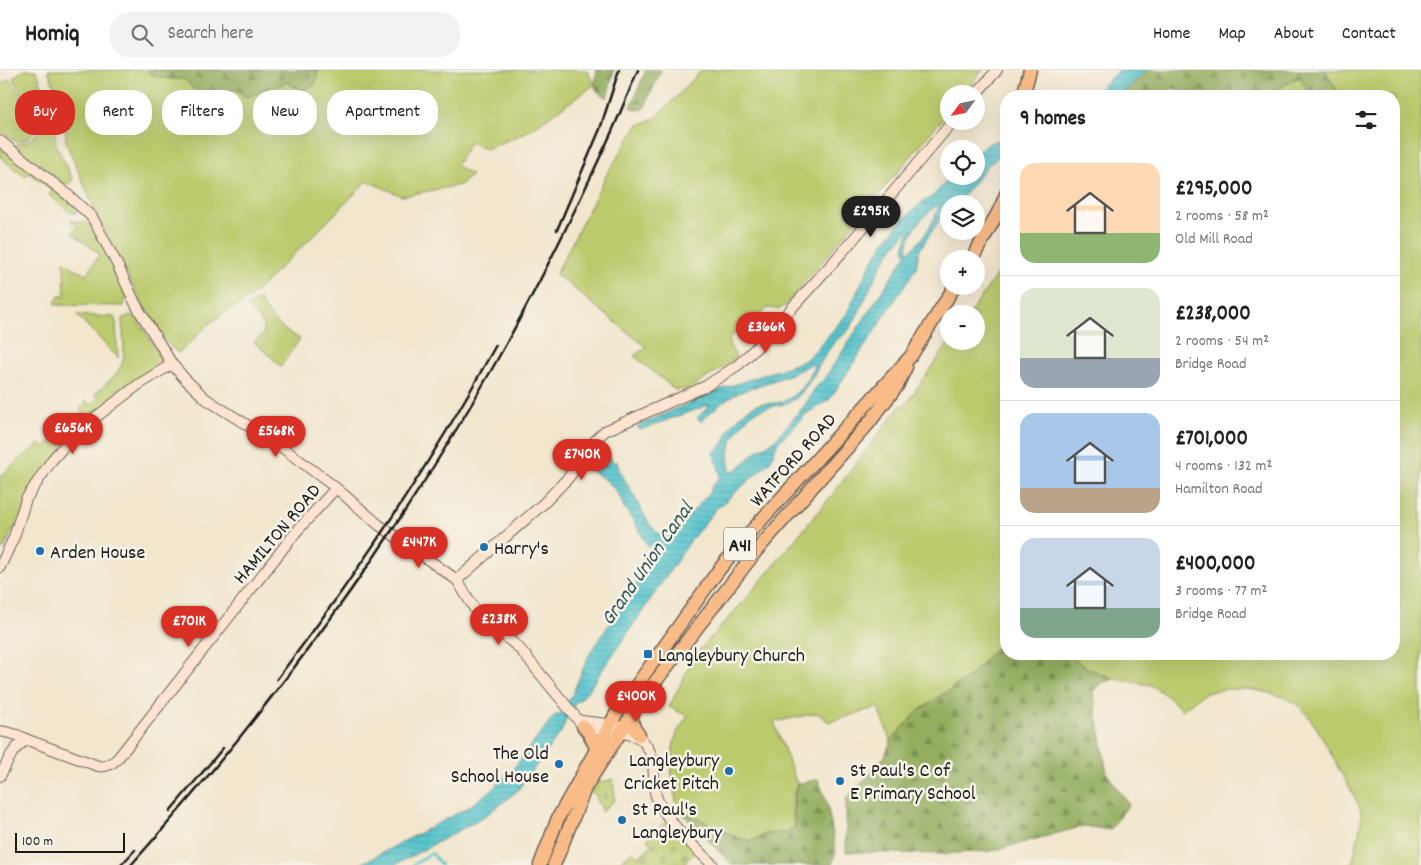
<!DOCTYPE html>
<html lang="en">
<head>
<meta charset="utf-8">
<style>
  :root { --surface:#fff; --page:#f2f2f2; --text:#222; --muted:#767676; --line:#e0e0e0; --accent:#d93025 }
  body { margin:0; font-family:Dekko,sans-serif; background:var(--page); color:var(--text); height:100vh; display:flex; flex-direction:column; font-size:19px; white-space:nowrap }
  * { box-sizing:border-box; margin:0 }
  p { font-size:16px; color:var(--muted) }
  .icon { flex:none; width:28px; height:28px; fill:none; stroke:currentColor; stroke-width:2; stroke-linecap:round; stroke-linejoin:round }
  .map { position:relative; flex:1; overflow:hidden }
  .panel { position:absolute; left:1000px; top:20px; width:400px; height:570px; display:flex; flex-direction:column; background:var(--surface); border-radius:20px; box-shadow:0 5px 20px #0002 }
  .panel>* { flex:none }
  .guide { position:absolute; left:15px; top:20px; width:475px; height:45px; display:flex; gap:10px }
  .needle { width:32px; rotate:237deg }
  .fabs { position:absolute; left:940px; top:15px; display:grid; gap:10px }
  .fabs a { display:grid; place-items:center; width:45px; height:45px; border-radius:50%; background:var(--surface); box-shadow:0 5px 20px #0002; font-size:25px }
  .scale { position:absolute; left:15px; bottom:12px; width:110px; box-sizing:border-box; padding-left:5px; border:2px solid #1c1c1c; border-top:0; font-size:14px; line-height:18px; white-space:nowrap; color:#1c1c1c; -webkit-text-stroke:4px #f7f3e8; paint-order:stroke }
  .price { position:absolute; translate:-50% -42px; padding:0 11px; border-radius:18px; background:var(--accent); color:#fff; font-size:16px; line-height:32px; filter:drop-shadow(0 1px 2px #0008) }
  .price::after { content:''; position:absolute; left:50%; top:30px; width:15px; height:11px; margin-left:-8px; background:inherit; clip-path:polygon(0 0,100% 0,50% 100%) }
  .price.current { background:#222; color:#fff }
  ul { padding:0; list-style:none }
  li { display:flex; align-items:center; gap:15px; height:125px; padding:0 20px }
  li+li { border-top:1px solid var(--line) }
  li span { display:grid; place-items:center; flex:none; width:140px; height:100px; border-radius:15px; color:#555 }
  li>.icon { margin-inline-start:auto }
  span .icon { width:60px; height:60px; fill:#fffc; stroke-width:1 }
  li b { font-size:21px }
  h2 { display:flex; justify-content:space-between; align-items:center; height:60px; padding:0 20px; font-size:21px }
  .pill { padding:0 18px; border-radius:20px; background:var(--surface); box-shadow:0 5px 20px #0002; font-size:18px; line-height:45px }
  .pill.current { background:var(--accent); color:#fff }
  header { display:flex; align-items:center; gap:30px; box-sizing:border-box; height:70px; padding:0 25px; background:var(--surface); border-bottom:1px solid var(--line) }
  header strong { font-size:24px }
  nav { display:flex; gap:28px; margin-inline-start:auto; font-size:18px }
  .search { width:350px; height:45px; background:var(--page); display:flex; align-items:center; gap:12px; box-sizing:border-box; padding:0 18px; border-radius:20px; color:var(--muted); font-size:19px }
  .map>svg:first-child { display:block }
</style>
</head>
<body>
<header>
<strong>Homiq</strong>
<div class="search"><svg class="icon" aria-label="search" viewBox="0 0 24 24"><circle cx="10" cy="10" r="6"/><path d="M15 15l6 6"/></svg>Search here</div>
<nav><a>Home</a><a>Map</a><a>About</a><a>Contact</a></nav>
</header>
<div class="map">
<svg width="1421" height="795" viewBox="0 0 1421 795">
  <defs>
    <pattern id="forest-firs" width="22" height="20" patternUnits="userSpaceOnUse" patternTransform="scale(1.25)"><rect width="22" height="20" fill="#94ae60"/><path d="M5 1l3.5 6h-7zM16 11l3.5 6h-7z" fill="#788d4e"/></pattern>
    <pattern id="cemetery-stones" width="16" height="16" patternUnits="userSpaceOnUse" patternTransform="scale(1.25)"><rect width="16" height="16" fill="#bbca6d"/><path d="M2 7V4a2 2 0 0 1 4 0v3zM10 15v-3a2 2 0 0 1 4 0v3z" fill="#a0ad5e"/></pattern>
    <pattern id="water-rules" width="6" height="5" patternUnits="userSpaceOnUse" patternTransform="scale(1.25)"><rect width="6" height="5" fill="#56c4cc"/><path d="M0 2.5h6" fill="none" stroke="#4aa8af"/></pattern>
  </defs>
  <rect width="100%" height="100%" fill="#f7f3e8"/>
  <filter id="ink" filterUnits="userSpaceOnUse"><feTurbulence type="fractalNoise" baseFrequency=".02" numOctaves="2"/><feDisplacementMap in="SourceGraphic" scale="10" xChannelSelector="R" yChannelSelector="G"/><feConvolveMatrix kernelMatrix="1 2 1 2 8 2 1 2 1" color-interpolation-filters="sRGB"/></filter>
  <filter id="wash" filterUnits="userSpaceOnUse"><feTurbulence type="fractalNoise" baseFrequency=".0096" numOctaves="4" result="noise"/><feDisplacementMap in="SourceGraphic" scale="20" xChannelSelector="R" yChannelSelector="G"/><feGaussianBlur stdDeviation="1.12" result="paint"/><feColorMatrix in="noise" values="0 0 0 0 0 0 0 0 0 0 0 0 0 0 0 0 0 1.4 0 .05"/><feComposite in="paint" operator="in"/></filter>
  <g filter="url(#wash)">
    <rect width="100%" height="100%" fill="#f2e6cd"/>
    <path fill="#bbca6d" stroke="#6c7344" d="M24 0H36L53 44 56 75 73 110 67 116 14 76 30 70 40 61 13 7Z
      M48 0H587L594 15 533 58 513 68 486 79 470 72 456 96 472 105 460 115 402 126 367 111 323 156 250 227 211 252 184 279 178 283 174 280 158 263 120 192 96 142 66 73 64 42Z
      M702 0H983L963 24H949V41L785 236 778 239 768 238 730 267 729 274 736 287 721 299 688 319 675 320 634 286 646 277 556 204 608 102 638 55 649 51 658 46Z
      M1325 0H1421V794L1419 795H1352C1354 785 1363 749 1361 742 1360 735 1345 709 1340 701 1330 682 1316 652 1300 637 1280 619 1228 614 1204 624 1196 628 1189 635 1182 640L1167 626 1151 615 1115 609 1089 599 1066 584H1394V26H1340Z
      M1299 7 1311 26H1265Z
      M9 9 12 11 37 59 28 68 18 72 11 69 0 60V15Z
      M0 76 77 138 76 143H71L49 125 52 120 29 103 25 107 0 87Z
      M71 151 88 152 111 186 127 227 124 236 56 235V231L59 226H65L64 192 86 205 100 184 72 163 77 156Z
      M1006 190V567L969 607 918 641 891 671 878 637 829 652 817 643 774 652 797 714 793 727V742L795 757 785 763 766 764 750 771 736 767 678 739C672 714 668 692 676 666 678 659 684 652 688 646L669 637 695 585 744 531 832 425 900 336 906 334 950 271H976V244H970Z
      M259 229C271 249 279 258 300 269L281 296 254 272 264 264 262 252 247 237Z
      M77 245 114 247 116 252 118 288Z
      M130 245 136 247 157 281 161 294 70 364 10 465 4 479H0V406L40 373 44 377 63 361 59 356 62 354 65 358 83 343 80 338 87 331 91 335 98 328 95 324C129 295 125 293 122 250L123 248Z"/>
    <path fill="url(#forest-firs)" stroke="#58653e" d="M148 0H317L318 3 315 15 299 21 288 12 246 27 235 19 220 31 203 20 193 19 185 9H170L153 6Z
      M597 0H614L607 28C592 20 594 15 597 0Z
      M646 0H661L644 39 637 40 631 37Z
      M1148 0H1325L1340 26H1311L1299 7 1265 26H1197L1171 18 1165 26H1119Z
      M1006 567V584H1066L1089 599 1115 609 1102 613 1093 621 1107 704 1129 734 1110 760 1084 756 992 781 941 784 846 782V728L871 703 885 686 891 671 918 641 969 607Z
      M818 709 827 733 836 781 832 795H732L678 739 736 767 750 771 766 764 785 763 795 757C793 741 793 729 797 714Z"/>
    <path fill="url(#cemetery-stones)" stroke="#6c7344" d="M613 709 615 730 601 742V735L597 733V726L591 722 595 714Z
      M667 751 696 782 682 795H617L632 781 639 787 652 775 647 769Z"/>
    <path fill="url(#water-rules)" stroke="#397074" fill-rule="evenodd" d="M1119 0H1148L1119 26H1092Z
      M1006 67V81L988 95 957 134H949V140L942 146 919 181 916 198 830 329 806 344 777 374 770 392 714 441 691 470 590 618 581 629 576 632 567 647 561 662 517 721 501 734 486 745 460 760 395 795H359L467 738 482 727 493 719 517 694 554 646 562 643 572 625 589 585 649 495 655 485 645 472 634 451 624 438 621 429 615 420 606 410 591 401C591 391 597 385 604 377L614 393 617 391 619 399 650 455 658 463 665 465 676 461 709 423 712 416 720 407C720 397 714 390 714 382 727 372 722 374 729 360 733 353 741 345 747 340 761 330 767 335 781 332 794 329 811 309 814 295L811 294C788 308 762 313 738 323 723 330 712 341 701 352L697 348 708 337V335L640 360 637 356 725 318 804 291 817 279 846 245 871 193 886 170 899 154 921 133 932 127 951 106H976V82L990 73ZM939 134C938 147 920 175 908 182 904 165 927 142 939 134ZM908 161 909 163 904 178 906 185 825 308 815 318 805 335 774 371 757 381 736 400 731 402C724 382 734 364 746 350 761 331 787 342 802 322 814 307 822 288 833 274 839 267 846 265 852 255 862 238 869 218 879 200 886 185 897 173 908 161Z"/>
    <g fill="none" stroke-linecap="round" stroke-linejoin="round">
      <path stroke="#56c4cc" stroke-width="2.5" d="M413 795 432 783 441 795"/>
    </g>
  </g>
  <g filter="url(#ink)">
    <g fill="none" stroke-linecap="round" stroke-linejoin="round">
      <g stroke="#67635a" stroke-width="12">
        <path id="secondary" d="M976 24 997 0
          M0 71 68 125 92 147 117 194 136 235 172 294 185 309 206 329 279 375 336 418 379 455 457 510 477 543 519 578 583 656C602 665 624 658 642 670
          M0 497 14 467 26 429 52 390 73 366 96 347 138 315 172 294
          M457 510 544 433 569 407 598 367 605 361 706 316 738 295 754 280 846 178 953 51
          M581 651 616 655
          M0 661C6 662 11 663 17 665 25 668 26 670 36 673L98 696C106 698 112 694 118 688L296 462 336 418
          M638 664C642 670 648 677 651 684 656 697 652 713 656 726 664 749 696 779 713 795
          M0 706C7 694 12 677 26 671"/>
      </g>
      <g stroke="#67635a" stroke-width="15">
        <path id="highway" d="M1023 26 1030 0
          M972 189 1000 139 1006 124
          M631 644 634 658 639 665
          M583 656 589 663 596 678
          M540 795 558 748 616 644 718 501 744 469 911 286 955 216
          M554 795 586 716 642 629 757 480 869 353 897 316 906 297"/>
      </g>
      <use href="#secondary" stroke="#fde4d0" stroke-width="10"/>
      <use href="#highway" stroke="#f9bc89" stroke-width="12"/>
      <path stroke="#1c1c1c" stroke-width="2.5" d="M557 160 600 59 619 0
        M277 609C358 503 432 392 496 275
        M170 741 223 678
        M121 795 135 780
        M131 795C268 642 390 478 492 299 534 225 572 148 608 70 619 47 628 23 638 0"/>
    </g>
  </g>
  <g fill="#1f6fb2" stroke="#f7f3e8" stroke-width="2">
    <circle cx="484" cy="477" r="5"/>
    <circle cx="40" cy="481" r="5"/>
    <rect x="643" y="579" width="10" height="10" rx="2.5"/>
    <circle cx="559" cy="694" r="5"/>
    <circle cx="729" cy="701" r="5"/>
    <circle cx="840" cy="711" r="5"/>
    <circle cx="622" cy="750" r="5"/>
  </g>
  <g text-anchor="middle" stroke-width="5" stroke-linejoin="round" paint-order="stroke">
    <rect fill="#f7f3e8" stroke="#5e5c59" stroke-width="1" x="724" y="457.5" width="32" height="33" rx="4"/>
    <g font-size="19" font-weight="bold" fill="#1c1c1c">
      <text x="740" y="481">A41</text>
    </g>
    <g font-size="20" fill="#1c1c1c" stroke="#f7f3e8">
      <text transform="translate(792 389) rotate(-48)" y="7">WATFORD ROAD</text>
      <text transform="translate(276 463) rotate(-50)" y="7">HAMILTON ROAD</text>
    </g>
    <g font-size="20" fill="#1c1c1c" stroke="#f7f3e8" text-anchor="start">
      <text x="494" y="484">Harry's</text>
      <text x="50" y="488">Arden House</text>
      <text x="658" y="591">Langleybury Church</text>
      <text x="549" y="689" text-anchor="end">The Old<tspan x="549" dy="23">School House</tspan></text>
      <text x="719" y="696" text-anchor="end">Langleybury<tspan x="719" dy="23">Cricket Pitch</tspan></text>
      <text x="850" y="706">St Paul's C of<tspan x="850" dy="23">E Primary School</tspan></text>
      <text x="632" y="745">St Paul's<tspan x="632" dy="23">Langleybury</tspan></text>
    </g>
    <g font-size="21" font-style="italic" fill="#30575a" stroke="#f7f3e8">
      <text transform="translate(646 493) rotate(-55)" y="7">Grand Union Canal</text>
    </g>
  </g>
</svg>
<div class="fabs">
<a><svg class="needle" viewBox="-14 -14 28 28"><path d="M0-13l5 13h-10z" fill="#e53935"/><path d="M0 13l5-13h-10z" fill="#767676"/></svg></a>
<a><svg class="icon" aria-label="locate" viewBox="0 0 24 24"><circle cx="12" cy="12" r="6"/><path d="M12 2v4M12 18v4M2 12h4M18 12h4"/></svg></a>
<a><svg class="icon" aria-label="layers" viewBox="0 0 24 24"><path d="M12 4l9 5-9 5-9-5zM3 14l9 5 9-5"/></svg></a>
<a>+</a>
<a>−</a>
</div>
<div class="scale">100 m</div>
<b class="price current" style="left:871px;top:168px">£295K</b>
<b class="price" style="left:766px;top:284px">£366K</b>
<b class="price" style="left:73px;top:385px">£656K</b>
<b class="price" style="left:276px;top:388px">£568K</b>
<b class="price" style="left:582px;top:411px">£740K</b>
<b class="price" style="left:419px;top:499px">£447K</b>
<b class="price" style="left:499px;top:576px">£238K</b>
<b class="price" style="left:189px;top:578px">£701K</b>
<b class="price" style="left:636px;top:653px">£400K</b>
<div class="guide">
<a class="pill current">Buy</a>
<a class="pill">Rent</a>
<a class="pill">Filters</a>
<a class="pill">New</a>
<a class="pill">Apartment</a>
</div>
<section class="panel">
<h2>9 homes<svg class="icon" aria-label="filters" viewBox="0 0 24 24"><path d="M4 7h16M4 17h16"/><circle cx="9" cy="7" r="2"/><circle cx="15" cy="17" r="2"/></svg></h2>
<ul>
<li><span style="background:linear-gradient(#ffd9b3 70%,#8fb573 0)"><svg class="icon" aria-label="home" viewBox="0 0 24 24"><path d="M3 11l9-7 9 7M6 9v11h12V9"/></svg></span><div><b>£295,000</b><p>2 rooms · 58 m²</p><p>Old Mill Road</p></div></li>
<li><span style="background:linear-gradient(#dfe7d0 70%,#9aa5b1 0)"><svg class="icon" aria-label="home" viewBox="0 0 24 24"><path d="M3 11l9-7 9 7M6 9v11h12V9"/></svg></span><div><b>£238,000</b><p>2 rooms · 54 m²</p><p>Bridge Road</p></div></li>
<li><span style="background:linear-gradient(#a9c7e8 75%,#b9a48a 0)"><svg class="icon" aria-label="home" viewBox="0 0 24 24"><path d="M3 11l9-7 9 7M6 9v11h12V9"/></svg></span><div><b>£701,000</b><p>4 rooms · 132 m²</p><p>Hamilton Road</p></div></li>
<li><span style="background:linear-gradient(#c9d6e8 70%,#7fa58c 0)"><svg class="icon" aria-label="home" viewBox="0 0 24 24"><path d="M3 11l9-7 9 7M6 9v11h12V9"/></svg></span><div><b>£400,000</b><p>3 rooms · 77 m²</p><p>Bridge Road</p></div></li>
</ul>
</section>
</div>
</body>
</html>
